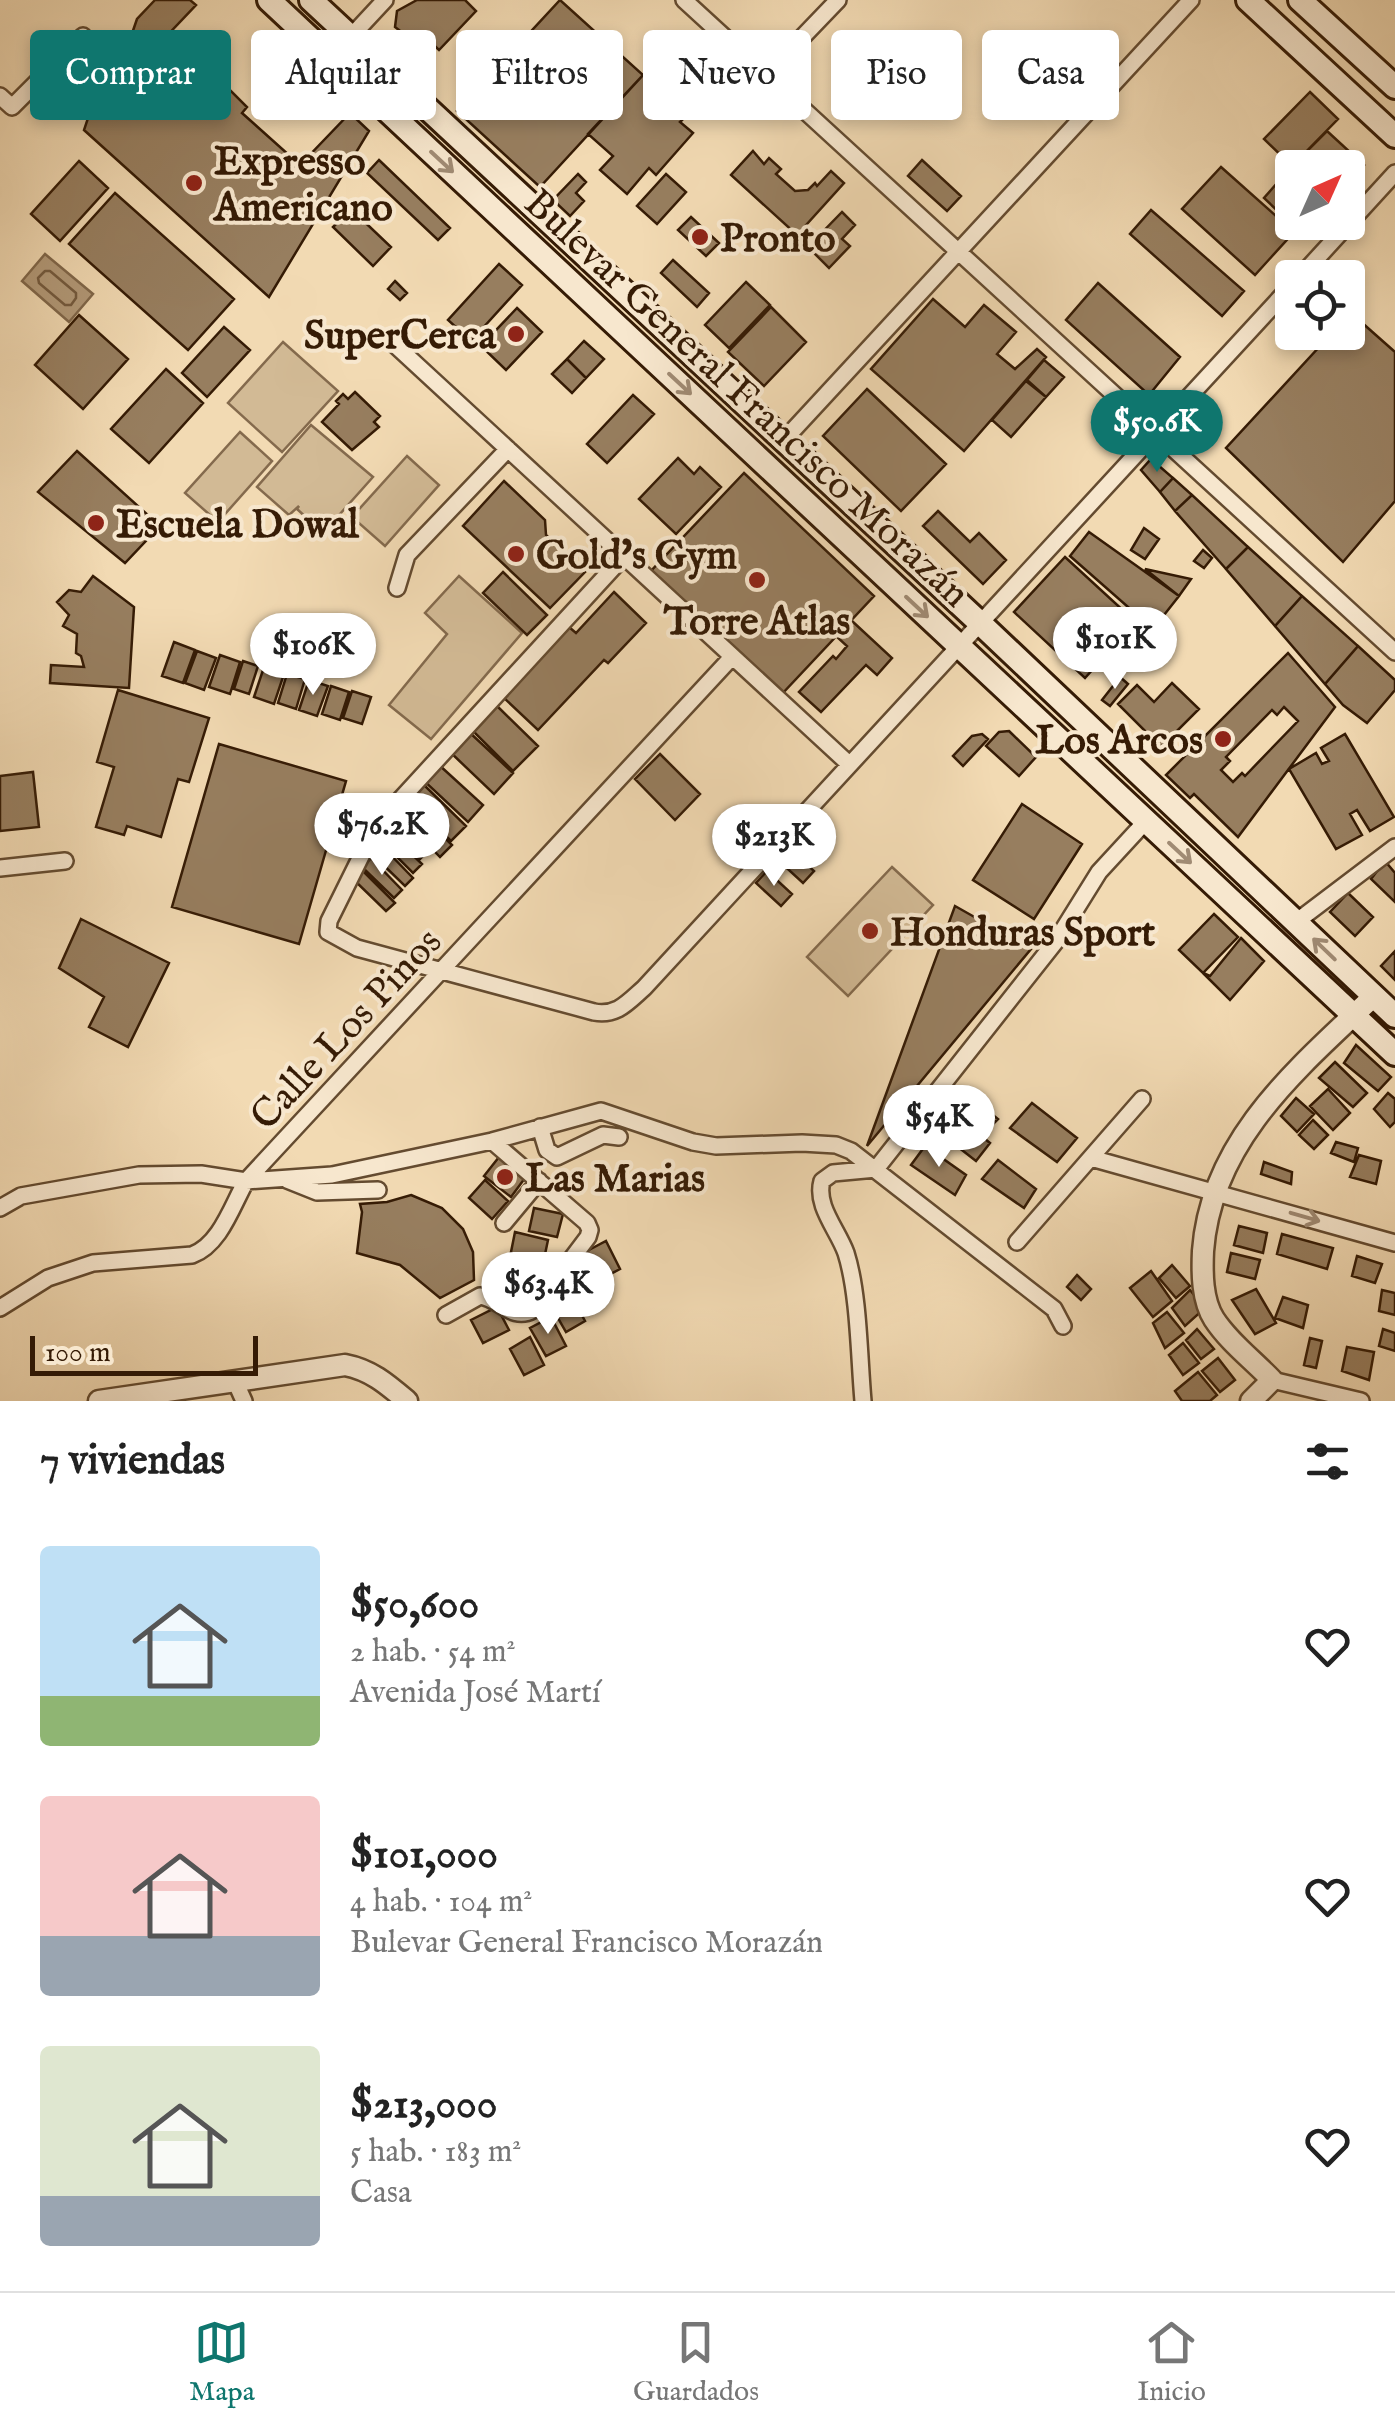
<!DOCTYPE html>
<html lang="es">
<head>
<meta charset="utf-8">
<style>
  :root { --surface:#fff; --page:#f6f6f6; --text:#222; --muted:#767676; --line:#e0e0e0; --accent:#0f766e }
  body { margin:0; font-family:"IM FELL English",serif; background:var(--page); color:var(--text); height:100vh; display:flex; flex-direction:column; font-size:38px; white-space:nowrap }
  * { box-sizing:border-box; margin:0 }
  p { font-size:32px; color:var(--muted) }
  .icon { flex:none; width:55px; height:55px; fill:none; stroke:currentColor; stroke-width:2; stroke-linecap:round; stroke-linejoin:round }
  .map { position:relative; height:1401px; overflow:hidden }
  .sheet { display:flex; flex-direction:column; background:var(--surface); flex:1 }
  .sheet>* { flex:none }
  .banner { position:absolute; left:30px; top:30px; width:1335px; height:90px; display:flex; gap:20px }
  .needle { width:65px; rotate:45deg }
  .buttons { position:absolute; left:1275px; top:150px; display:grid; gap:20px }
  .buttons a { display:grid; place-items:center; width:90px; height:90px; border-radius:10px; background:var(--surface); box-shadow:0 5px 15px #0003; font-size:50px }
  .scale { position:absolute; left:30px; bottom:25px; width:228px; box-sizing:border-box; padding-left:10px; border:5px solid #351b05; border-top:0; font-size:28px; line-height:35px; white-space:nowrap; color:#351b05; -webkit-text-stroke:8px #f7e7ce; paint-order:stroke }
  .price { position:absolute; translate:-50% -85px; padding:0 22px; border-radius:35px; background:#fff; color:#222; font-size:32px; line-height:65px; filter:drop-shadow(0 2px 5px #0008) }
  .price::after { content:''; position:absolute; left:50%; top:60px; width:30px; height:22px; margin-left:-15px; background:inherit; clip-path:polygon(0 0,100% 0,50% 100%) }
  .price.current { background:var(--accent); color:#fff }
  ul { padding:0; list-style:none }
  li { display:flex; align-items:center; gap:30px; height:250px; padding:0 40px }
  li span { display:grid; place-items:center; flex:none; width:280px; height:200px; border-radius:10px; color:#555 }
  li>.icon { margin-inline-start:auto }
  span .icon { width:120px; height:120px; fill:#fffc; stroke-width:1 }
  li b { font-size:42px }
  h2 { display:flex; justify-content:space-between; align-items:center; height:120px; padding:0 40px; font-size:42px }
  .tag { padding:0 35px; border-radius:10px; background:var(--surface); box-shadow:0 5px 15px #0003; font-size:35px; line-height:90px }
  .tag.current { background:var(--accent); color:#fff }
  .menu { display:flex; justify-content:space-around; align-items:center; height:140px; border-top:2px solid var(--line); background:var(--surface); font-size:28px; color:var(--muted) }
  .menu a { display:grid; justify-items:center; gap:5px }
  .menu .current { color:var(--accent) }
  .map>svg:first-child { display:block }
</style>
</head>
<body>
<div class="map">
<svg width="1395" height="1401" viewBox="0 0 1395 1401">
  <rect width="100%" height="100%" fill="#f2dab3"/>
  <filter id="stains"><feTurbulence type="fractalNoise" baseFrequency=".002" numOctaves="4"/><feColorMatrix values="0 0 0 0 .2 0 0 0 0 .09 0 0 0 0 .02 0 0 0 .5 -.17"/></filter>
  <radialGradient id="worn" r=".72"><stop offset=".6" stop-color="#630" stop-opacity="0"/><stop offset="1" stop-color="#630" stop-opacity=".3"/></radialGradient>
  <path fill="#d2ba95" stroke="#846a4d" stroke-width="2.5" d="M283 342 338 391 282 452 228 403Z
    M311 425 373 477 323 533 297 509 299 506 289 515 257 487Z
    M240 432 272 461 218 522 185 493Z
    M407 456 439 485 385 546 352 517Z
    M459 576 522 633 431 739 389 705 447 634 425 613Z
    M892 867 933 905 848 996 807 957Z"/>
  <path fill="#b29978" stroke="#80674a" stroke-width="2.5" d="M45 254 93 294 69 322 22 281Z"/>
  <g fill="none" stroke-linecap="round" stroke-linejoin="round">
    <path stroke="#745a3e" stroke-width="2.5" d="M45 271H50L76 293V298L71 305H65L39 283 38 278Z"/>
  </g>
  <path fill="#977e5f" stroke="#351b05" stroke-width="2.5" fill-rule="evenodd" d="M155 0H190L196 5 161 42 220 95 227 87 247 107 242 113 300 165 350 113 369 131 269 297 84 130 114 40 126 51 137 19Z
    M417 0H465L476 11 439 50 421 33 408 37 395 27 397 11Z
    M560 0 643 75 540 187 457 111Z
    M643 75 681 111 678 115 683 119 680 122 693 133 656 175 649 168 627 194 600 170 613 156 588 134Z
    M1310 92 1338 119 1292 166 1264 139Z
    M1327 131 1364 165 1348 183V168H1292V222H1311L1301 233 1264 198 1292 166Z
    M753 151 764 164 769 158 781 169 776 174 795 191 808 190 815 183 817 186 831 171 844 183 797 235 731 175Z
    M379 160 450 228 438 240 367 173Z
    M922 160 961 196 947 211 908 176Z
    M79 161 108 188 60 241 31 214Z
    M1221 167 1294 232 1255 275 1182 209Z
    M578 174 586 182 576 193 584 201 570 216 553 200Z
    M666 174 686 192 657 224 637 206Z
    M115 193 234 299 188 350 69 244Z
    M351 209 391 247 373 266 333 227Z
    M1151 210 1244 291 1222 316 1130 234Z
    M842 212 855 225 842 239 850 246 829 268 808 247Z
    M691 217 719 243 706 256 678 230Z
    M673 260 709 293 697 307 661 273Z
    M499 264 522 285 471 341 448 320Z
    M395 281 407 293 400 300 388 289Z
    M746 282 770 305 729 348 705 325Z
    M1098 283 1180 357 1149 395 1066 320Z
    M933 299 965 327 984 305 1016 332 997 354 1015 369 1037 349 1046 357 964 451 871 369Z
    M771 307 806 342 764 386 728 352Z
    M517 308 542 332 506 370 481 346Z
    M1351 313 1395 352V501L1343 562 1226 448 1333 332H1348V317Z
    M79 315 128 359 83 409 35 365Z
    M224 327 250 350 207 397 182 373Z
    M584 341 604 359 586 378 567 359Z
    M567 359 586 378 572 393 552 374Z
    M1044 360 1064 377 1046 397 1027 380Z
    M166 369 203 403 149 463 111 429Z
    M1026 381 1046 397 1011 437 992 420Z
    M867 389 946 464 901 511 823 436Z
    M355 392 380 416 374 422 379 427 352 450 322 422 339 404 336 401 343 394 348 399Z
    M633 395 654 414 607 463 587 444Z
    M77 451 160 526 125 563 38 492Z
    M678 458 694 474 700 467 721 487 676 534 639 499Z
    M1151 459 1173 478 1160 492 1141 470Z
    M744 473 874 596 781 695 650 572Z
    M1173 478 1192 495 1175 511 1160 492Z
    M504 481 545 520 546 535 585 572 550 608 463 526Z
    M1192 495 1248 547 1226 569 1175 511Z
    M938 511 970 542 979 533 1006 560 983 584 923 526Z
    M1144 528 1159 539 1145 559 1131 550Z
    M1089 532 1179 596 1153 629 1070 556Z
    M1248 547 1302 596 1275 626 1226 569Z
    M1203 550 1212 558 1204 568 1194 561Z
    M1065 557 1151 636 1118 671 1103 658 1085 678 1014 612Z
    M1145 569 1191 579 1179 596Z
    M503 572 547 615 527 635 483 593Z
    M93 576 134 607 129 688 50 683 51 665 84 667 81 656 76 653 77 634 63 626 69 615 57 602 69 590 81 592Z
    M614 592 646 623 608 663 604 660 538 730 503 697 569 627 576 633Z
    M1302 596 1358 646 1325 684 1275 626Z
    M852 621 892 658 877 675 866 665 821 712 799 692 833 656 836 659 847 646 837 637Z
    M174 642 195 650 183 683 162 676Z
    M1358 646 1395 680V690L1367 723 1343 705 1325 684Z
    M197 651 216 658 204 690 185 683Z
    M1288 653 1335 707 1238 837 1194 794 1190 798 1166 775ZM1284 707 1298 721 1245 776 1242 773 1233 782 1221 770 1230 761 1226 757 1272 710 1277 715Z
    M220 655 240 662 230 694 209 687Z
    M243 661 258 666 249 694 234 689Z
    M264 667 284 674 274 704 254 697Z
    M287 674 305 679 296 709 278 703Z
    M1120 677 1128 684 1110 706 1102 700Z
    M309 680 328 686 317 716 299 710Z
    M1172 683 1199 709 1161 747 1118 704 1137 685 1154 702Z
    M331 686 349 692 340 720 322 714Z
    M118 690 209 718 189 782 178 779 161 837 127 826 124 835 96 827 114 767 97 762Z
    M352 691 371 697 362 724 343 718Z
    M494 703 538 746 513 771 470 728Z
    M468 731 513 773 494 794 449 751Z
    M1009 731 1036 757 1019 776 986 746 999 732Z
    M982 734 988 739 963 766 953 756 972 736Z
    M1345 734 1394 817 1370 831 1357 810 1350 814 1362 835 1336 849 1289 769 1316 753 1322 764 1329 761 1321 748Z
    M219 744 346 781 299 944 172 907Z
    M660 754 700 794 675 820 635 779Z
    M438 764 483 805 468 822 423 780Z
    M33 772 39 827 0 831V776Z
    M422 783 466 826 451 841 408 799Z
    M1022 804 1082 844 1034 919 973 880Z
    M413 806 452 845 440 857 402 818Z
    M397 819 429 850 420 859 388 828Z
    M390 833 422 864 413 873 382 842Z
    M382 846 413 878 405 886 373 855Z
    M789 848 814 871 803 883 778 860Z
    M371 858 402 890 394 898 362 867Z
    M1385 861 1395 873V902L1371 879Z
    M363 871 395 903 386 911 354 880Z
    M767 871 792 894 781 906 756 883Z
    M1348 893 1373 917 1355 936 1330 912Z
    M955 906 1031 949 867 1146Z
    M1214 914 1238 937 1203 973 1179 950Z
    M81 919 169 963 128 1047 89 1027 104 997 59 968Z
    M1241 938 1264 961 1230 1000 1203 973 1210 976Z
    M1395 951V980L1381 966Z
    M1356 1045 1391 1077 1378 1091 1344 1063Z
    M1335 1062 1367 1093 1353 1107 1319 1078Z
    M1328 1089 1350 1113 1333 1130 1310 1106Z
    M1388 1093 1395 1099V1122L1390 1127 1374 1109Z
    M1296 1098 1314 1114 1297 1132 1281 1116Z
    M1032 1103 1077 1138 1057 1162 1010 1128Z
    M979 1104 998 1119 990 1127 973 1115Z
    M950 1111 990 1143 976 1161 935 1129Z
    M1313 1120 1328 1135 1314 1149 1299 1135Z
    M1336 1142 1358 1148 1354 1162 1331 1153Z
    M925 1146 966 1175 955 1195 911 1165Z
    M1359 1155 1381 1161 1376 1184 1350 1177Z
    M499 1157 525 1178 511 1197 484 1176Z
    M998 1160 1036 1189 1024 1208 982 1179Z
    M1264 1162 1292 1172 1291 1184 1261 1174Z
    M485 1180 508 1201 492 1219 469 1198Z
    M411 1195 442 1208 463 1229 473 1252 474 1280 440 1298 400 1265 357 1253 362 1212 360 1204 387 1202Z
    M534 1208 563 1214 557 1237 529 1231Z
    M1239 1226 1267 1233 1263 1253 1234 1245Z
    M515 1232 548 1240 543 1264 510 1257Z
    M1282 1234 1333 1248 1327 1269 1277 1254Z
    M606 1241 620 1269 601 1279 587 1251Z
    M1231 1253 1260 1260 1255 1279 1227 1272Z
    M1357 1256 1382 1264 1375 1283 1352 1276Z
    M496 1261 527 1268 523 1295 492 1288Z
    M1172 1265 1190 1286 1176 1298 1159 1278Z
    M587 1268 602 1295 584 1304 569 1277Z
    M1151 1271 1172 1301 1153 1317 1130 1288Z
    M1077 1275 1091 1289 1081 1300 1067 1287Z
    M1256 1289 1276 1323 1255 1334 1232 1300Z
    M1190 1290 1205 1308 1185 1326 1172 1308Z
    M1382 1290 1395 1293V1315L1379 1311Z
    M570 1293 585 1321 566 1332 550 1304Z
    M1283 1297 1308 1305 1303 1328 1275 1318Z
    M497 1307 509 1330 483 1343 471 1320Z
    M1167 1312 1184 1333 1165 1348 1153 1323Z
    M551 1317 566 1346 546 1356 530 1328Z
    M1197 1329 1214 1349 1201 1359 1186 1340Z
    M1383 1329 1395 1333V1351L1379 1346Z
    M530 1337 544 1365 524 1375 510 1349Z
    M1310 1338 1322 1341 1316 1368 1304 1365Z
    M1183 1343 1199 1363 1183 1375 1169 1355Z
    M1347 1347 1374 1352 1369 1380 1342 1371Z
    M1218 1358 1235 1380 1220 1392 1202 1371Z
    M1198 1372 1217 1395 1210 1401H1182L1175 1391Z"/>
  <g fill="none" stroke-linecap="round" stroke-linejoin="round">
    <g stroke="#644b30" stroke-width="20">
      <path id="minor" d="M684 0 1395 652
        M331 58 385 0
        M766 75 838 0
        M0 96 12 107 83 36
        M1299 278 1395 173
        M394 344 849 764
        M784 440 1191 0
        M624 556 376 826 329 921 328 932 357 948 594 1012C617 1016 627 1003 644 988L1292 285
        M397 588 407 555 508 449
        M0 868 65 861
        M1296 922 1395 847
        M540 1127 547 1150 557 1157 603 1135 619 1137
        M1091 1158 1395 1243
        M287 1180 317 1192 378 1190
        M0 1208 21 1196 139 1175 201 1174 246 1181 332 1175 492 1141 601 1111 693 1142 716 1146 802 1143 836 1145 851 1151 1054 1309 1063 1326
        M504 1223 539 1181
        M1017 1242 1142 1099
        M0 1308 48 1278 93 1263 192 1255C220 1245 232 1206 246 1181L732 657
        M446 1315 480 1296C499 1298 512 1322 533 1310L588 1237 590 1230 587 1223 492 1141
        M1272 1380 1361 1401
        M235 1381 244 1401
        M863 1401C859 1357 859 1294 846 1253 838 1230 815 1206 822 1181L833 1173 876 1169 1056 941 1099 872 1146 821"/>
    </g>
    <g stroke="#644b30" stroke-width="25">
      <path id="tertiary" d="M99 1401 345 1365C371 1370 387 1384 407 1401
        M1251 1401 1272 1380C1253 1360 1229 1342 1214 1319 1202 1300 1202 1273 1203 1251 1211 1140 1298 1068 1374 996"/>
    </g>
    <g stroke="#351b05" stroke-width="28">
      <path id="secondary" d="M269 0 1395 1054
        M311 0 981 624 1395 1016
        M1248 0 1395 136
        M1300 0 1395 87"/>
    </g>
    <use href="#minor" stroke="#f7e7ce" stroke-width="15"/>
    <use href="#tertiary" stroke="#f7e7ce" stroke-width="20"/>
    <use href="#secondary" stroke="#f7e7ce" stroke-width="22"/>
  </g>
  <defs><path id="oneway-shaft" d="M-6 0H5M1.5-3L5.5 0L1.5 3" fill="none" stroke-width="1.6" stroke-linecap="round" stroke-linejoin="round" transform="scale(2.5)"/></defs>
  <g stroke="#a08b74">
    <use href="#oneway-shaft" transform="translate(442 162) rotate(43)"/>
    <use href="#oneway-shaft" transform="translate(680 384) rotate(43)"/>
    <use href="#oneway-shaft" transform="translate(917 607) rotate(43)"/>
    <use href="#oneway-shaft" transform="translate(1180 853) rotate(43)"/>
    <use href="#oneway-shaft" transform="translate(1324 949) rotate(-136)"/>
    <use href="#oneway-shaft" transform="translate(1305 1217) rotate(16)"/>
  </g>
  <g fill="#8f2418" stroke="#f7e7ce" stroke-width="4">
    <circle cx="194" cy="183" r="10"/>
    <circle cx="700" cy="237" r="10"/>
    <circle cx="516" cy="334" r="10"/>
    <circle cx="96" cy="523" r="10"/>
    <circle cx="516" cy="554" r="10"/>
    <circle cx="757" cy="580" r="10"/>
    <circle cx="1223" cy="739" r="10"/>
    <circle cx="870" cy="931" r="10"/>
    <circle cx="505" cy="1177" r="10"/>
  </g>
  <g text-anchor="middle" stroke-width="8" stroke-linejoin="round" paint-order="stroke">
    <g font-size="40" font-weight="bold" fill="#351b05" stroke="#f7e7ce" text-anchor="start">
      <text x="214" y="174">Expresso<tspan x="214" dy="46">Americano</tspan></text>
      <text x="720" y="251">Pronto</text>
      <text x="496" y="348" text-anchor="end">SuperCerca</text>
      <text x="116" y="537">Escuela Dowal</text>
      <text x="536" y="568">Gold's Gym</text>
      <text x="757" y="634" text-anchor="middle">Torre Atlas</text>
      <text x="1203" y="753" text-anchor="end">Los Arcos</text>
      <text x="890" y="945">Honduras Sport</text>
      <text x="525" y="1191">Las Marias</text>
    </g>
    <g font-size="40" fill="#351b05" stroke="#f7e7ce">
      <text transform="translate(748 397) rotate(43)" y="14">Bulevar General Francisco Morazán</text>
      <text transform="translate(345 1028) rotate(-47)" y="14">Calle Los Pinos</text>
    </g>
  </g>
  <rect width="100%" height="100%" filter="url(#stains)"/>
  <rect width="100%" height="100%" fill="url(#worn)"/>
</svg>
<div class="buttons">
<a><svg class="needle" viewBox="-14 -14 28 28"><path d="M0-13l5 13h-10z" fill="#e53935"/><path d="M0 13l5-13h-10z" fill="#767676"/></svg></a>
<a><svg class="icon" aria-label="locate" viewBox="0 0 24 24"><circle cx="12" cy="12" r="6"/><path d="M12 2v4M12 18v4M2 12h4M18 12h4"/></svg></a>
</div>
<div class="scale">100 m</div>
<b class="price current" style="left:1157px;top:475px">$50.6K</b>
<b class="price" style="left:1115px;top:692px">$101K</b>
<b class="price" style="left:313px;top:698px">$106K</b>
<b class="price" style="left:382px;top:878px">$76.2K</b>
<b class="price" style="left:774px;top:889px">$213K</b>
<b class="price" style="left:939px;top:1170px">$54K</b>
<b class="price" style="left:548px;top:1337px">$63.4K</b>
<div class="banner">
<a class="tag current">Comprar</a>
<a class="tag">Alquilar</a>
<a class="tag">Filtros</a>
<a class="tag">Nuevo</a>
<a class="tag">Piso</a>
<a class="tag">Casa</a>
</div>
</div>
<section class="sheet">
<h2>7 viviendas<svg class="icon" aria-label="filters" viewBox="0 0 24 24"><path d="M4 7h16M4 17h16"/><circle cx="9" cy="7" r="2"/><circle cx="15" cy="17" r="2"/></svg></h2>
<ul>
<li><span style="background:linear-gradient(#bfe0f5 75%,#8fb573 0)"><svg class="icon" aria-label="home" viewBox="0 0 24 24"><path d="M3 11l9-7 9 7M6 9v11h12V9"/></svg></span><div><b>$50,600</b><p>2 hab. · 54 m²</p><p>Avenida José Martí</p></div><svg class="icon" aria-label="heart" viewBox="0 0 24 24"><path d="M12 20l-8-8c-3-5 5-10 8-4 3-6 11-1 8 4z"/></svg></li>
<li><span style="background:linear-gradient(#f6c9c9 70%,#9aa5b1 0)"><svg class="icon" aria-label="home" viewBox="0 0 24 24"><path d="M3 11l9-7 9 7M6 9v11h12V9"/></svg></span><div><b>$101,000</b><p>4 hab. · 104 m²</p><p>Bulevar General Francisco Morazán</p></div><svg class="icon" aria-label="heart" viewBox="0 0 24 24"><path d="M12 20l-8-8c-3-5 5-10 8-4 3-6 11-1 8 4z"/></svg></li>
<li><span style="background:linear-gradient(#dfe7d0 75%,#9aa5b1 0)"><svg class="icon" aria-label="home" viewBox="0 0 24 24"><path d="M3 11l9-7 9 7M6 9v11h12V9"/></svg></span><div><b>$213,000</b><p>5 hab. · 183 m²</p><p>Casa</p></div><svg class="icon" aria-label="heart" viewBox="0 0 24 24"><path d="M12 20l-8-8c-3-5 5-10 8-4 3-6 11-1 8 4z"/></svg></li>
</ul>
</section>
<nav class="menu">
<a class="current"><svg class="icon" aria-label="map" viewBox="0 0 24 24"><path d="M3 6l6-2 6 2 6-2v14l-6 2-6-2-6 2zM9 4v14M15 6v14"/></svg>Mapa</a>
<a><svg class="icon" aria-label="saved" viewBox="0 0 24 24"><path d="M7 4h10v16l-5-4-5 4z"/></svg>Guardados</a>
<a><svg class="icon" aria-label="home" viewBox="0 0 24 24"><path d="M3 11l9-7 9 7M6 9v11h12V9"/></svg>Inicio</a>
</nav>
</body>
</html>
